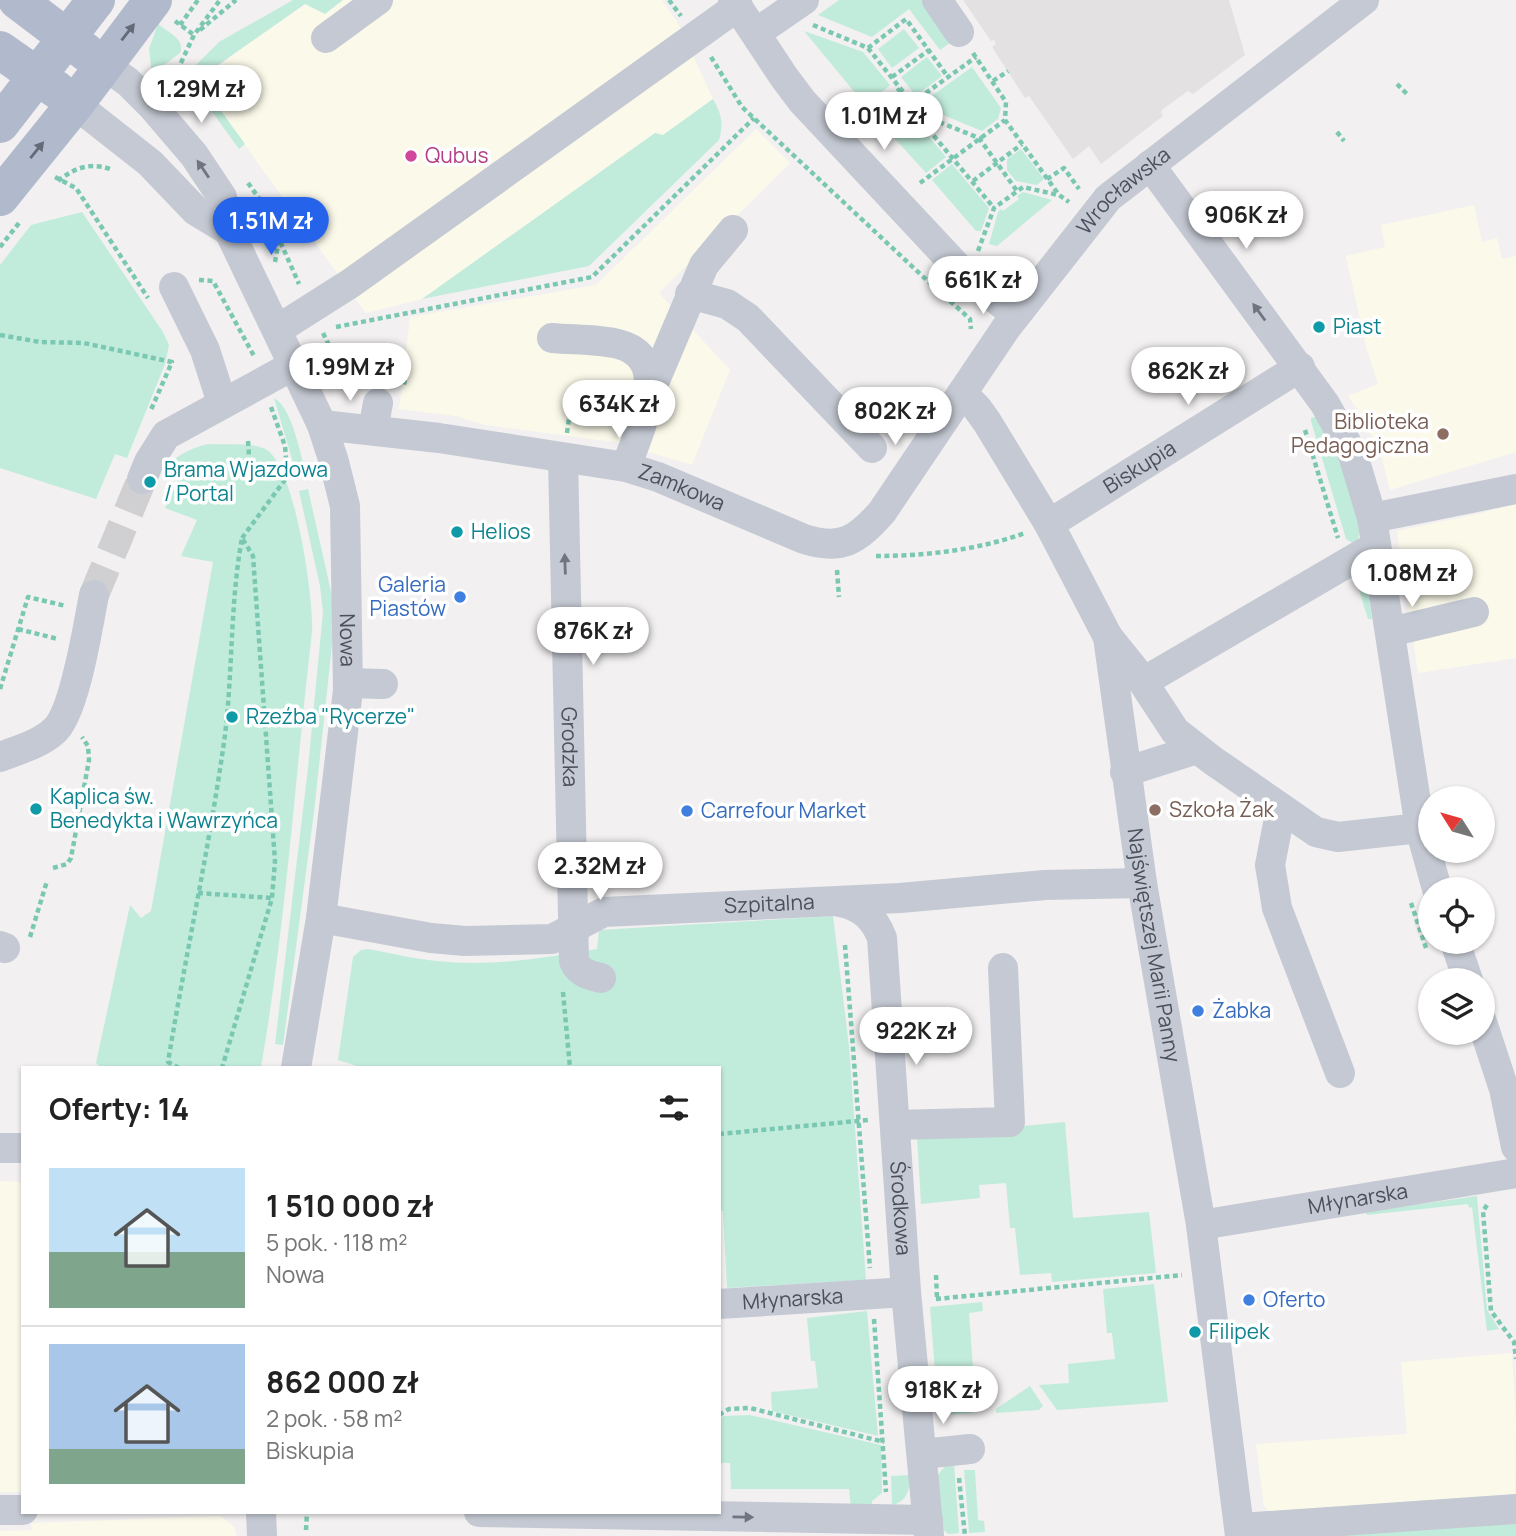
<!DOCTYPE html>
<html lang="pl">
<head>
<meta charset="utf-8">
<style>
  :root { --surface:#fff; --page:#f2f2f2; --text:#222; --muted:#767676; --line:#e0e0e0; --accent:#2563eb }
  body { margin:0; font-family:Manrope,sans-serif; background:var(--page); color:var(--text); height:100vh; display:flex; flex-direction:column; font-size:26px; white-space:nowrap }
  * { box-sizing:border-box; margin:0 }
  p { font-size:23px; color:var(--muted) }
  .icon { flex:none; width:38px; height:38px; fill:none; stroke:currentColor; stroke-width:2; stroke-linecap:round; stroke-linejoin:round }
  .map { position:relative; flex:1; overflow:hidden }
  .sheet { position:absolute; left:21px; top:1066px; width:700px; height:448px; display:flex; flex-direction:column; background:var(--surface); border-radius:0px; box-shadow:0 2px 5px #0004 }
  .sheet>* { flex:none }
  .needle { width:46px; rotate:307deg }
  .controls { position:absolute; left:1418px; top:786px; display:grid; gap:14px }
  .controls a { display:grid; place-items:center; width:77px; height:77px; border-radius:50%; background:var(--surface); box-shadow:0 2px 5px #0004; font-size:35px }
  .price { position:absolute; translate:-50% -60px; padding:0 16px; border-radius:24px; background:#fff; color:#222; font-size:23px; line-height:46px; filter:drop-shadow(0 2px 4px #0008) }
  .price::after { content:''; position:absolute; left:50%; top:42px; width:21px; height:16px; margin-left:-10px; background:inherit; clip-path:polygon(0 0,100% 0,50% 100%) }
  .price.selected { background:var(--accent); color:#fff }
  ul { padding:0; list-style:none }
  li { display:flex; align-items:center; gap:21px; height:175px; padding:0 28px }
  li+li { border-top:2px solid var(--line) }
  li span { display:grid; place-items:center; flex:none; width:196px; height:140px; border-radius:0px; color:#555 }
  li>.icon { margin-inline-start:auto }
  span .icon { width:84px; height:84px; fill:#fffc; stroke-width:1 }
  li b { font-size:30px }
  h2 { display:flex; justify-content:space-between; align-items:center; height:84px; padding:0 28px; font-size:30px }
  .map>svg:first-child { display:block }
</style>
</head>
<body>
<div class="map">
<svg width="1516" height="1536" viewBox="0 0 1516 1536">
  <rect width="100%" height="100%" fill="#f2f0f0"/>
  <path fill="#fbfaea" d="M343 0H662L678 23 713 99 663 135 655 133 422 299 366 313 198 80 305 4Z
    M756 129 790 163 659 293 730 370 692 465 614 442 485 425 456 416 399 409 410 317 596 285Z
    M1474 205 1482 242 1497 238 1502 259 1516 256V452L1390 490 1382 459 1365 421 1348 396 1378 384 1366 347 1346 256 1385 247 1381 225Z
    M1516 503V658L1418 673 1397 531 1482 513Z
    M0 1181 23 1182V1492H0Z
    M1512 1353 1516 1424 1515 1495 1273 1514 1264 1507 1256 1444 1407 1434 1401 1362Z
    M221 1516 235 1528 236 1536H0V1531L32 1530 31 1523Z"/>
  <path fill="#e3e1e1" d="M963 0H1229L1245 55 1193 94 1188 91 1163 109 1161 112 1163 116 1101 164 1089 146 1073 159 1029 96 1025 98 992 47 996 44 994 40 991 41Z"/>
  <path fill="#c1ecdb" d="M293 0H343L325 14 305 4 198 79 245 144 239 149 191 83 188 73 219 42Z
    M839 0H924L954 40 940 50 909 9 872 37 818 15Z
    M158 24C167 32 186 39 180 53L152 74 149 49Z
    M904 29 919 48 892 68 878 49Z
    M804 31 863 52 890 85 866 106Z
    M927 57 942 76 916 96 901 77Z
    M972 67 1001 108 998 119 982 131 919 105Z
    M713 99C721 113 724 123 719 140L589 266 422 299 655 133 663 135Z
    M885 112 913 118 946 157 926 173 877 119Z
    M1021 149 1044 179 1037 185 1016 181 1007 170V159Z
    M952 164 989 208 981 231H976L932 180Z
    M1023 192 1052 200 997 246 989 244 998 212 1001 209 1003 211 1019 199 1017 196Z
    M82 212 163 332 169 345 165 364 127 458 115 454 96 499 0 468V265L31 225Z
    M274 398C292 407 301 456 306 475L297 476Z
    M1314 417 1317 418C1334 445 1364 510 1358 541L1354 544 1346 539 1311 421V418Z
    M208 444C223 445 255 442 267 450 295 468 314 599 312 632 295 777 286 924 261 1067H100L96 1063 130 905 141 918 151 911 213 562 181 556 197 520 165 508 178 479 163 473C172 457 190 448 208 444Z
    M308 489 334 605 332 645 314 812 283 1045 275 1044 308 768 323 612 320 586 299 491Z
    M1355 571 1365 572 1372 619H1368L1354 574Z
    M833 916 849 1046 866 1280 727 1288 723 1211H719V1068H363L338 1060 353 957 361 950 368 949C390 953 414 959 437 961 492 967 544 958 597 949L599 930Z
    M1065 1122 1073 1218 1149 1212 1156 1273 1052 1282 1051 1273 1020 1275 1015 1228H1010L1006 1183 979 1185 980 1198 921 1204 917 1136Z
    M1477 1196 1487 1310 1499 1329 1487 1331 1472 1207 1469 1208 1468 1204 1367 1215 1366 1212Z
    M1154 1284 1168 1402 1057 1410 1039 1385 1069 1383 1068 1364 1115 1359 1112 1333H1107L1103 1289Z
    M982 1302 983 1311 969 1313 976 1409 972 1413 944 1415 938 1411 930 1307Z
    M867 1311 878 1436 772 1411 771 1392 818 1388 815 1361H811L807 1318Z
    M1030 1386 1043 1406 1039 1410 996 1413V1409Z
    M750 1415 881 1445 882 1493 872 1501V1507H851L849 1489H731L730 1463H719V1419L724 1416Z
    M954 1464 959 1533 948 1534 940 1527 937 1476 945 1466Z
    M964 1470H975L978 1520 984 1521 985 1532 969 1533Z
    M910 1475C910 1489 907 1502 892 1505L891 1476Z
    M1516 1523V1536H1324Z"/>
  <g fill="none" stroke-linecap="round" stroke-linejoin="round">
    <path stroke="#d0d0d2" stroke-width="30" stroke-dasharray="30 15" stroke-linecap="butt" d="M94 595 142 479"/>
    <path stroke="#7bc8b2" stroke-width="4.5" stroke-dasharray="5 3.5" stroke-linecap="butt" d="M669 0 681 16
      M175 21 194 35
      M180 25 198 0
      M813 25 868 48 912 103 914 112 994 208
      M200 30 236 0
      M868 48 906 19 948 77
      M973 53 1006 102 1005 120 1059 195 1069 202
      M711 57 742 107 933 286
      M892 77 929 50
      M993 81 1008 71
      M1397 84 1407 94
      M170 86 194 35 220 0
      M883 103 914 112 979 138 1017 191
      M912 103 976 57
      M864 118 900 89
      M1337 132 1344 141
      M55 177 76 188 148 298
      M1047 179 1064 168 1079 189
      M58 181C74 168 90 162 110 169
      M973 181 1022 144
      M248 183 264 205 299 284
      M920 183 1005 120
      M0 247 19 223
      M978 251 994 208 1023 187 1058 195
      M275 262 279 240
      M199 280 213 281 254 356
      M950 301 970 319 971 329
      M336 327 592 277 754 118
      M323 333 353 394
      M0 335 40 342 84 343 172 362 150 412
      M395 385 399 381 408 383
      M271 407 285 446 286 458
      M1305 430 1338 538
      M567 433 571 402
      M248 441 250 471
      M242 538 290 473
      M876 556C925 556 978 550 1025 533
      M837 570 839 597
      M18 629 58 639
      M0 689 28 597 66 606
      M53 868 67 864 71 858 89 760 88 746 82 737
      M198 893 272 898
      M1411 903 1426 948
      M30 937 47 881
      M845 945 870 1268
      M563 992 570 1068
      M179 1068 168 1062C186 953 210 844 225 735 233 669 230 603 242 538L253 556 275 861 272 898 222 1068
      M719 1134 868 1120
      M1487 1205 1483 1211 1491 1311 1514 1342 1516 1359
      M936 1275 937 1298
      M936 1299 1182 1275
      M874 1319 886 1492
      M719 1415 729 1409 750 1408 884 1442
      M959 1478 965 1536
      M306 1530 307 1512"/>
    <g stroke="#c4c9d3" stroke-width="30">
      <path d="M733 0 784 77 802 101 962 272 1016 315"/>
      <path d="M937 0 959 32"/>
      <path d="M756 33 804 0"/>
      <path d="M326 38 378 0"/>
      <path id="s1" d="M103 64 128 82 153 107 194 155 222 197 229 231 322 425 334 462 345 506 348 690 321 918 296 1068"/>
      <path d="M75 104 150 163 196 211 229 231"/>
      <path d="M1150 165 1325 404 1353 455 1372 518 1420 828 1437 889"/>
      <path d="M174 287 205 350 222 403"/>
      <path d="M690 294 727 304 748 318 872 448"/>
      <path d="M277 330 351 283 738 6"/>
      <path d="M552 338C574 340 597 339 618 344 675 358 639 431 626 467"/>
      <path d="M651 390 704 265 733 230"/>
      <path id="s2" d="M962 393 977 408 987 422 1049 524 1108 637 1142 883 1201 1225 1240 1536"/>
      <path id="s3" d="M322 425 439 438 626 467 658 477 804 539C842 551 857 540 882 512L1006 328 1108 198 1364 0"/>
      <path d="M373 430 378 403"/>
      <path id="s4" d="M563 458 574 961C579 973 589 975 601 978"/>
      <path d="M142 479 149 462 166 435 294 365"/>
      <path d="M1372 518 1516 489"/>
      <path id="s5" d="M1049 524 1300 367"/>
      <path d="M1390 632 1474 612"/>
      <path d="M1108 637 1137 673 1175 731 1212 760 1316 832 1338 837 1420 828"/>
      <path d="M1143 682 1376 546"/>
      <path d="M348 683 383 684"/>
      <path d="M0 757C18 750 40 744 54 731 75 713 88 625 94 595"/>
      <path d="M1125 772 1197 749"/>
      <path d="M1281 808 1270 865 1277 908 1340 1073"/>
      <path id="s6" d="M840 902C861 906 874 917 882 938L906 1292 929 1536"/>
      <path id="s7" d="M321 918 431 938 465 941 552 939 604 912 900 898 1045 885 1142 883"/>
      <path d="M1455 942 1468 980"/>
      <path d="M0 946 5 948"/>
      <path d="M1482 1022 1504 1089 1516 1147"/>
      <path d="M895 1125 1010 1122 1003 968"/>
      <path d="M0 1148H23"/>
      <path id="s8" d="M1201 1225 1516 1173"/>
      <path id="s9" d="M719 1304 906 1292"/>
      <path d="M922 1454 970 1449"/>
      <path d="M0 1510H23"/>
      <path d="M261 1512 262 1536"/>
      <path d="M479 1512 928 1520"/>
      <path d="M1240 1528 1516 1509"/>
    </g>
    <path stroke="#b1b9cc" stroke-width="38" d="M17 0 87 53
      M0 50 57 90
      M0 124 96 0
      M0 197 75 104 153 0"/>
  </g>
  <defs><path id="oneway-solid" d="M-6-.8H1V-3.2L6.5 0L1 3.2V.8H-6Z" transform="scale(1.75)"/></defs>
  <g fill="#636a78">
    <use href="#oneway-solid" transform="translate(128 32) rotate(-52)"/>
    <use href="#oneway-solid" transform="translate(37 150) rotate(-51)"/>
  </g>
  <g fill="#6e7480">
    <use href="#oneway-solid" transform="translate(203 169) rotate(-124)"/>
    <use href="#oneway-solid" transform="translate(1259 312) rotate(-126)"/>
    <use href="#oneway-solid" transform="translate(565 564) rotate(-92)"/>
    <use href="#oneway-solid" transform="translate(743 1517) rotate(1)"/>
  </g>
  <circle fill="#d1479c" stroke="#fff" stroke-width="2.5" cx="411" cy="156" r="7"/>
  <g fill="#0f9aa8" stroke="#fff" stroke-width="2.5">
    <circle cx="1319" cy="327" r="7"/>
    <circle cx="150" cy="482" r="7"/>
    <circle cx="457" cy="532" r="7"/>
    <circle cx="232" cy="717" r="7"/>
    <circle cx="36" cy="809" r="7"/>
    <circle cx="1195" cy="1332" r="7"/>
  </g>
  <g fill="#8d6e63" stroke="#fff" stroke-width="2.5">
    <circle cx="1443" cy="434" r="7"/>
    <circle cx="1155" cy="810" r="7"/>
  </g>
  <g fill="#3f7fe0" stroke="#fff" stroke-width="2.5">
    <circle cx="460" cy="597" r="7"/>
    <circle cx="687" cy="811" r="7"/>
    <circle cx="1198" cy="1011" r="7"/>
    <circle cx="1249" cy="1300" r="7"/>
  </g>
  <g text-anchor="middle" stroke-width="7" stroke-linejoin="round" paint-order="stroke">
    <g font-size="21" fill="#b23c85" stroke="#fff" text-anchor="start">
      <text x="425" y="163">Qubus</text>
    </g>
    <g font-size="21" fill="#494f5c" stroke="#fff">
      <text dy="7" stroke="none"><textPath href="#s3" startOffset="992">Wrocławska</textPath></text>
      <text dy="7" stroke="none"><textPath href="#s5" startOffset="107">Biskupia</textPath></text>
      <text dy="7" stroke="none"><textPath href="#s3" startOffset="366">Zamkowa</textPath></text>
      <text dy="7" stroke="none"><textPath href="#s1" startOffset="648">Nowa</textPath></text>
      <text dy="7" stroke="none"><textPath href="#s4" startOffset="289">Grodzka</textPath></text>
      <text dy="7" stroke="none"><textPath href="#s7" startOffset="457">Szpitalna</textPath></text>
      <text dy="7" stroke="none"><textPath href="#s2" startOffset="597">Najświętszej Marii Panny</textPath></text>
      <text dy="7" stroke="none"><textPath href="#s8" startOffset="159">Młynarska</textPath></text>
      <text dy="7" stroke="none"><textPath href="#s6" startOffset="329">Środkowa</textPath></text>
      <text dy="7" stroke="none"><textPath href="#s9" startOffset="74">Młynarska</textPath></text>
    </g>
    <g font-size="21" fill="#0d838f" stroke="#fff" text-anchor="start">
      <text x="1333" y="334">Piast</text>
      <text x="164" y="477">Brama Wjazdowa<tspan x="164" dy="24">/ Portal</tspan></text>
      <text x="471" y="539">Helios</text>
      <text x="246" y="724">Rzeźba "Rycerze"</text>
      <text x="50" y="804">Kaplica św.<tspan x="50" dy="24">Benedykta i Wawrzyńca</tspan></text>
      <text x="1209" y="1339">Filipek</text>
    </g>
    <g font-size="21" fill="#785e54" stroke="#fff" text-anchor="end">
      <text x="1429" y="429">Biblioteka<tspan x="1429" dy="24">Pedagogiczna</tspan></text>
      <text x="1169" y="817" text-anchor="start">Szkoła Żak</text>
    </g>
    <g font-size="21" fill="#366cbe" stroke="#fff" text-anchor="start">
      <text x="446" y="592" text-anchor="end">Galeria<tspan x="446" dy="24">Piastów</tspan></text>
      <text x="701" y="818">Carrefour Market</text>
      <text x="1212" y="1018">Żabka</text>
      <text x="1263" y="1307">Oferto</text>
    </g>
  </g>
</svg>
<div class="controls">
<a><svg class="needle" viewBox="-14 -14 28 28"><path d="M0-13l5 13h-10z" fill="#e53935"/><path d="M0 13l5-13h-10z" fill="#767676"/></svg></a>
<a><svg class="icon" aria-label="locate" viewBox="0 0 24 24"><circle cx="12" cy="12" r="6"/><path d="M12 2v4M12 18v4M2 12h4M18 12h4"/></svg></a>
<a><svg class="icon" aria-label="layers" viewBox="0 0 24 24"><path d="M12 4l9 5-9 5-9-5zM3 14l9 5 9-5"/></svg></a>
</div>
<b class="price" style="left:201px;top:125px">1.29M zł</b>
<b class="price" style="left:884px;top:152px">1.01M zł</b>
<b class="price" style="left:1246px;top:251px">906K zł</b>
<b class="price selected" style="left:271px;top:257px">1.51M zł</b>
<b class="price" style="left:983px;top:316px">661K zł</b>
<b class="price" style="left:350px;top:403px">1.99M zł</b>
<b class="price" style="left:1188px;top:407px">862K zł</b>
<b class="price" style="left:619px;top:440px">634K zł</b>
<b class="price" style="left:895px;top:447px">802K zł</b>
<b class="price" style="left:1412px;top:609px">1.08M zł</b>
<b class="price" style="left:593px;top:667px">876K zł</b>
<b class="price" style="left:600px;top:902px">2.32M zł</b>
<b class="price" style="left:916px;top:1067px">922K zł</b>
<b class="price" style="left:943px;top:1426px">918K zł</b>
<section class="sheet">
<h2>Oferty: 14<svg class="icon" aria-label="filters" viewBox="0 0 24 24"><path d="M4 7h16M4 17h16"/><circle cx="9" cy="7" r="2"/><circle cx="15" cy="17" r="2"/></svg></h2>
<ul>
<li><span style="background:linear-gradient(#bfe0f5 60%,#7fa58c 0)"><svg class="icon" aria-label="home" viewBox="0 0 24 24"><path d="M3 11l9-7 9 7M6 9v11h12V9"/></svg></span><div><b>1 510 000 zł</b><p>5 pok. · 118 m²</p><p>Nowa</p></div></li>
<li><span style="background:linear-gradient(#a9c7e8 75%,#7fa58c 0)"><svg class="icon" aria-label="home" viewBox="0 0 24 24"><path d="M3 11l9-7 9 7M6 9v11h12V9"/></svg></span><div><b>862 000 zł</b><p>2 pok. · 58 m²</p><p>Biskupia</p></div></li>
</ul>
</section>
</div>
</body>
</html>
